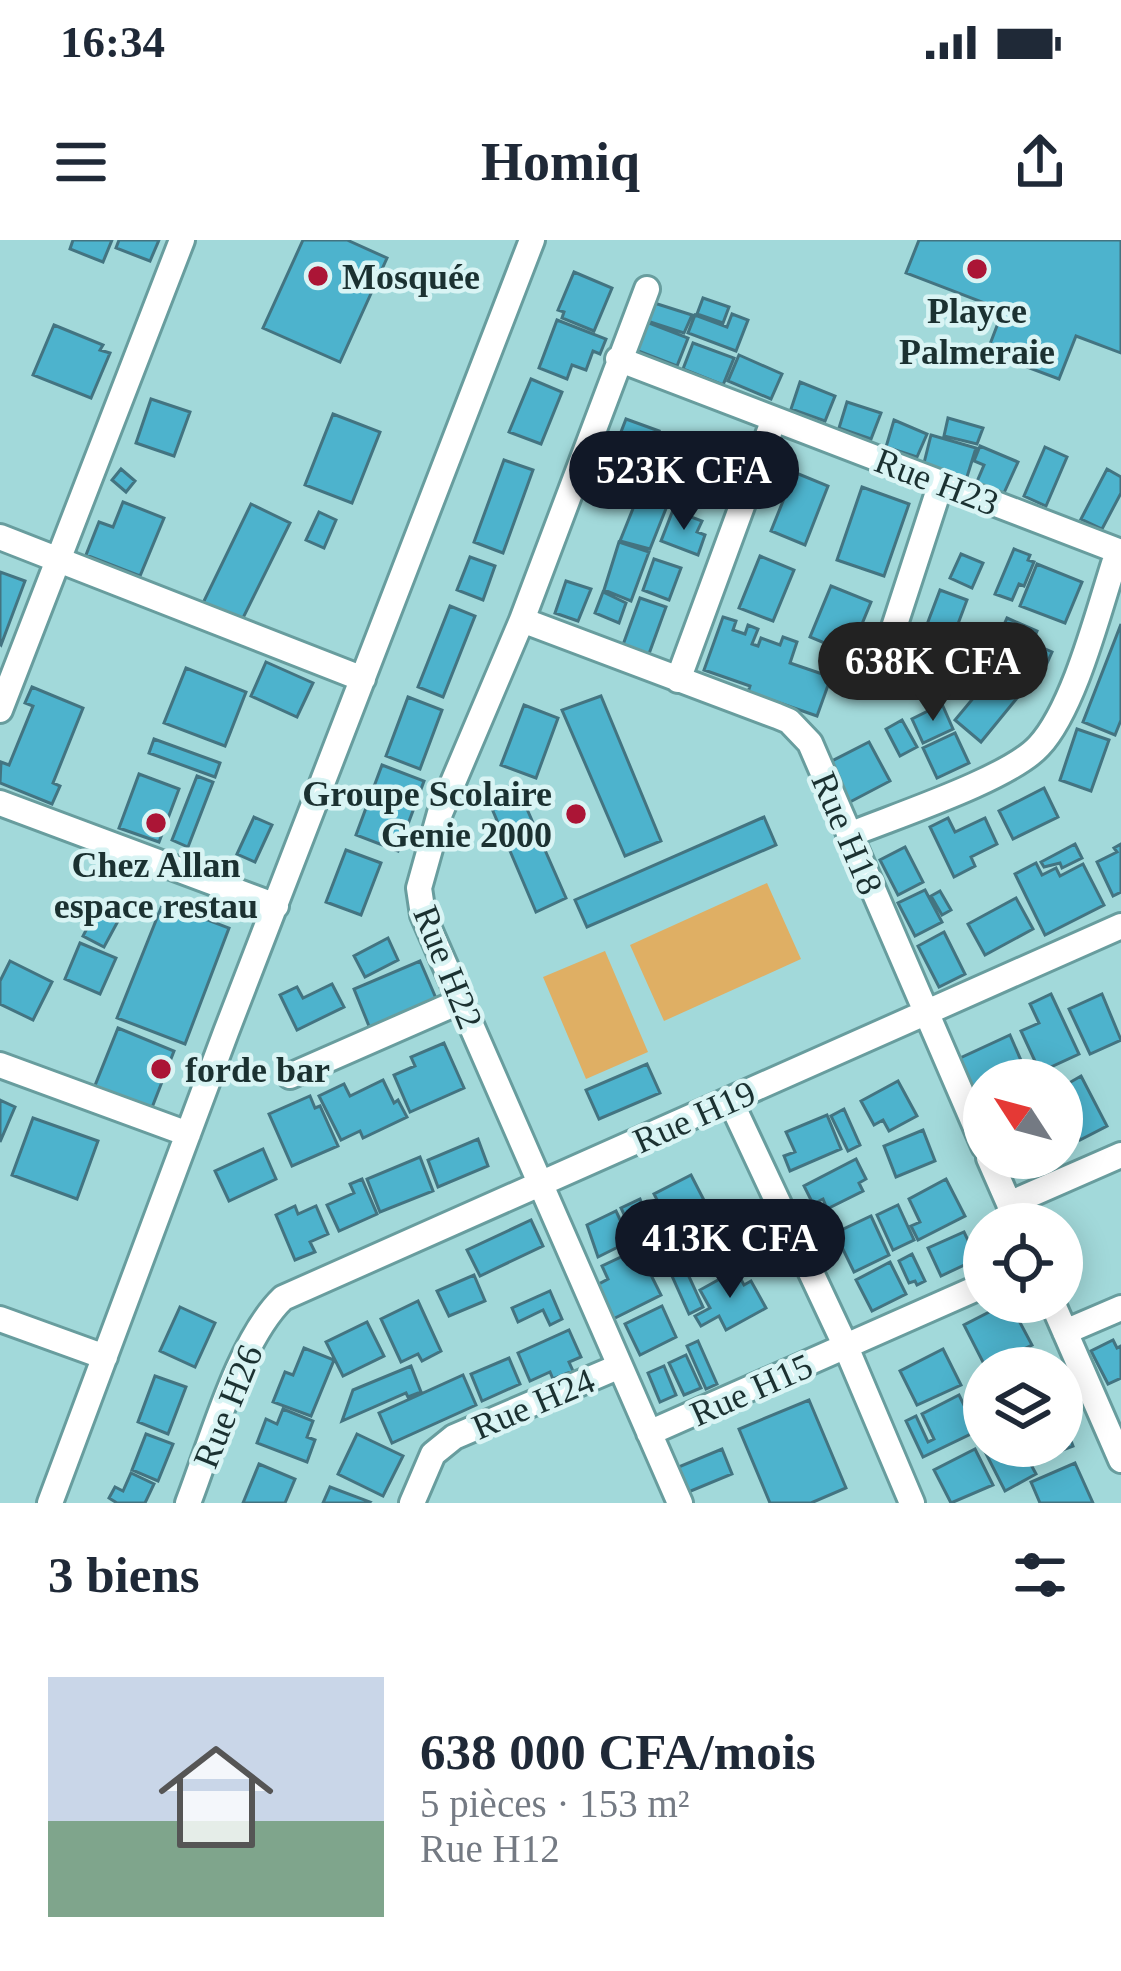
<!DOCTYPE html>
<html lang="fr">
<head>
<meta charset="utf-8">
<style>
  :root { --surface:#fff; --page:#f2f2f3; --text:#1f2937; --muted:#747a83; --line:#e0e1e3; --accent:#111827 }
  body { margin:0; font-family:"Times New Roman",serif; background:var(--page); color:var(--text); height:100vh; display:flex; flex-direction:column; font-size:45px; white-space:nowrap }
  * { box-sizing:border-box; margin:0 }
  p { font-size:39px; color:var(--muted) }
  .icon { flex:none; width:66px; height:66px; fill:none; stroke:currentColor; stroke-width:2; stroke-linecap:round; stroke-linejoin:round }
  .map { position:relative; height:1263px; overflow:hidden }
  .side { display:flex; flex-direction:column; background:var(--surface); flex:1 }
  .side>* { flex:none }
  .needle { width:78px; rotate:306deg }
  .tools { position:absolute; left:963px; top:819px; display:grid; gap:24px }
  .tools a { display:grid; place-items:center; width:120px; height:120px; border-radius:50%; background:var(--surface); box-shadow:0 6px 30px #0003; font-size:60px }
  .price { position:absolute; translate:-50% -102px; padding:0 27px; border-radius:42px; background:var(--accent); color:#fff; font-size:39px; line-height:78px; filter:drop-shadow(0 3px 6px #0008) }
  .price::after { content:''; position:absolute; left:50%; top:72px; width:36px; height:27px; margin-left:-18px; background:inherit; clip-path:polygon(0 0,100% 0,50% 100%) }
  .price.selected { background:#222; color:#fff }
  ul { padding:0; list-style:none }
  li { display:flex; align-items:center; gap:36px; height:300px; padding:0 48px }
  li+li { border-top:3px solid var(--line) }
  li span { display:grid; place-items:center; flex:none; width:336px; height:240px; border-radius:0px; color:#555 }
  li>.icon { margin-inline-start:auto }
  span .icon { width:144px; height:144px; fill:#fffc; stroke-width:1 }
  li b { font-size:51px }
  h2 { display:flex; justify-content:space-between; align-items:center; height:144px; padding:0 48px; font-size:51px }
  .status { display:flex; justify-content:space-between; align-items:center; height:84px; padding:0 60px; background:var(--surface); direction:ltr }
  .status svg { height:33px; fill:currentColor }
  header { display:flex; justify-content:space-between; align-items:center; height:156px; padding:0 48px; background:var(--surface); font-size:54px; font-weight:600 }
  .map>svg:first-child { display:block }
</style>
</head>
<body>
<div class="status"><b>16:34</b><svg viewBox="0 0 49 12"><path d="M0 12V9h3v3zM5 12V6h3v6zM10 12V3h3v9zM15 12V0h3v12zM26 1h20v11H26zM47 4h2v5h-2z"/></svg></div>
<header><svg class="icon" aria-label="menu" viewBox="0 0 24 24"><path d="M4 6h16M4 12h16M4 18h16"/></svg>Homiq<svg class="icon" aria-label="share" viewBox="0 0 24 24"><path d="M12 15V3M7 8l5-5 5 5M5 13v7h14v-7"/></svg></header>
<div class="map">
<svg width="1121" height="1263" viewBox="0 0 1121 1263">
  <rect width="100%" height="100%" fill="#a2d9da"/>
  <path fill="#dfaf64" d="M767 643 801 719 664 781 630 705Z
    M605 711 648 812 586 839 543 737Z"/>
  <path fill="#4db3cd" stroke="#437481" stroke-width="3" d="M73 0H112L103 22 70 9Z
    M119 0H159L150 21 116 8Z
    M303 0H347L387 18 340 122 263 88Z
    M919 0H1121V113L1076 96 1059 139 987 112 1003 70 906 33Z
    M574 32 612 48 594 91 562 78 564 72 558 70Z
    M703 58 729 67 723 83 697 74Z
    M648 61 692 75 684 93 641 79Z
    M732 74 748 80 736 111 688 93 695 75 727 87Z
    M557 80 606 99 600 114 593 111 586 130 572 125 567 139 539 128Z
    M644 81 688 98 677 126 633 109Z
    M54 85 103 105 100 110 110 113 91 158 33 135Z
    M693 103 734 118 723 145 683 129Z
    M739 115 782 134 771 159 728 141Z
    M531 139 562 152 541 204 509 192Z
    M800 142 835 156 825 181 791 169Z
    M151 159 190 172 174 216 136 203Z
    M847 162 881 173 871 199 839 188Z
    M333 174 380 192 352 263 305 245Z
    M948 178 983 188 977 204 944 196Z
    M626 179 659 191 655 201 669 207 665 217 653 213 641 242 592 223 599 204 614 210Z
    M894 180 927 194 917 217 886 207Z
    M931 195 976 208 966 240 924 223Z
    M692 204 725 217 707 265 673 252Z
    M980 206 1018 222 1003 255 976 244 984 225 974 221Z
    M1045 207 1067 217 1046 266 1024 256Z
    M504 220 533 230 503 313 474 302Z
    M784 228 828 246 805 305 771 291 785 256 775 252Z
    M121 229 135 241 126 252 112 240Z
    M1107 229 1121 237V253L1102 289 1081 279Z
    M862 247 909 264 884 336 837 320Z
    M638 256 667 266 650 309 620 301Z
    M123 262 164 278 140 336 86 315 99 282 113 287Z
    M251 264 290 283 241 382 203 363Z
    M673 270 702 281 697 292 705 295 698 315 661 301Z
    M319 272 336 280 324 308 306 300Z
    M619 302 649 312 631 361 604 350Z
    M1014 309 1030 315 1028 320 1034 322 1024 346 1019 344 1012 360 995 354Z
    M961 314 983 323 972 348 950 338Z
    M760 316 794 330 773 381 739 368Z
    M470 317 495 326 483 360 457 350Z
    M654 319 681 328 669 360 643 350Z
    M1037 324 1082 342 1065 383 1020 366Z
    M0 332 25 341 1 405 0 404Z
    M566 341 591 349 578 381 555 373Z
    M831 346 871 362 862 384 870 387 858 417 810 397Z
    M940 350 967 360 950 405 923 395Z
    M603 352 626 363 619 383 595 373Z
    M640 358 666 367 646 422 620 413Z
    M450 366 475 376 443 457 418 447Z
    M723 377 736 381 733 390 745 394 748 385 758 389 752 404 758 406 761 398 780 405 783 397 797 402 790 423 831 437 817 476 748 452 750 446 704 430Z
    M1007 378 1037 391 1032 403 1052 412 1044 430 1035 425 1030 435 990 416Z
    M1121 384V480L1115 495 1083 482Z
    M266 422 313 443 297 477 251 456Z
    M186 428 246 452 225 506 164 483Z
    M995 432 1022 452 981 502 955 480Z
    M32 447 83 468 53 543 60 546 52 564 0 543 1 522 9 525 33 466 25 463Z
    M601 456 661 601 625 616 562 470Z
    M408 457 442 470 420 529 386 516Z
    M942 464 953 489 923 503 912 479Z
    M524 465 558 478 536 538 501 525Z
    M902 480 917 507 900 516 886 489Z
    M1077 489 1109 500 1091 551 1060 540Z
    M955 493 969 523 937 538 923 508Z
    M154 499 220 523 215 537 149 513Z
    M869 502 890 541 848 563 828 523Z
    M382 525 424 541 398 611 356 595Z
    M139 534 179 549 159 602 119 588Z
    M197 536 213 542 188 607 172 600Z
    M516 544 566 658 536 672 487 557Z
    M1044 548 1058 577 1013 599 999 571Z
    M254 577 272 585 255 622 237 614Z
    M764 577 776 605 587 687 575 660Z
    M948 578 955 592 985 578 997 604 971 617 975 626 954 637 930 587Z
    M1075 604 1082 618 1062 628 1060 623 1044 627 1041 622Z
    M1121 604V652L1113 656 1097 622 1117 612 1114 608Z
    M905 607 923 642 898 655 880 620Z
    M346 610 381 623 361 675 326 662Z
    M1036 623 1042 635 1056 628 1060 636 1083 624 1104 665 1045 695 1015 634Z
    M925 650 942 682 915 696 898 663Z
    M940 651 951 670 942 675 931 656Z
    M1016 658 1033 689 985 715 968 684Z
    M163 663 229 688 185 804 117 778Z
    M97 669 118 681 104 707 83 696Z
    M944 692 965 734 939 747 918 706Z
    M388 698 398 720 365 737 354 716Z
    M80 703 116 718 100 754 65 739Z
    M10 721 52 742 33 780 0 764V741Z
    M420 721 438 763 371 791 354 749Z
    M332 744 344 767 297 790 280 755 297 747 303 758Z
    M1051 754 1079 814 1040 832 1021 791 1039 783 1030 764Z
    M1102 754 1121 800 1090 814 1069 769Z
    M118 788 174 811 151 870 94 848Z
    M1010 795 1026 832 1008 840H984V847L973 851 958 819Z
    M444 803 464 848 410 872 394 835 415 826 411 817Z
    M647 824 660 853 599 879 586 850Z
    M1081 836 1107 886 1080 900 1062 866V847Z
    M383 840 394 863 398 860 407 877 363 898 360 891 341 900 319 856 344 844 350 856Z
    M898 841 917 876 889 891 883 880 874 885 861 861Z
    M310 856 315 868 320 866 338 906 292 926 269 874Z
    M0 860 15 867 0 902Z
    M844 869 860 905 848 911 831 876Z
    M827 875 841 909 790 931 784 916 795 912 786 892Z
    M33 878 98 901 77 959 12 935Z
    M923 890 935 921 896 937 884 906Z
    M478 899 488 926 438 947 428 920Z
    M263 909 276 939 229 961 215 931Z
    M420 917 433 951 380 972 367 939Z
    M856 919 866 939 859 943 863 951 827 969 823 959 813 964 804 946Z
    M691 935 707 966 670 985 654 954Z
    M362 939 377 974 339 991 327 965 354 953 350 944Z
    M946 939 965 976 918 1000 911 986 920 982 909 959Z
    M640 959 655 995 643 1000 634 980 628 983 621 968Z
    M898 965 914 1000 893 1010 877 975Z
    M295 966 298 974 316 966 328 994 310 1002 315 1012 295 1020 276 975Z
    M719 968 741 1012 694 1035 673 992Z
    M616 971 630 1001 598 1017 587 985Z
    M871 976 889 1015 854 1032 835 993Z
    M531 980 543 1006 480 1036 467 1010Z
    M964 992 977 1019 941 1036 928 1008Z
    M656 999 670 1029 656 1035 643 1005Z
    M638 1009 661 1055 613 1079 597 1045 608 1039 602 1026Z
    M912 1014 925 1041 917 1045 915 1041 909 1043 899 1021Z
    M890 1022 906 1054 872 1071 856 1040Z
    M686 1030 703 1067 689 1074 672 1036Z
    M736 1030 744 1045 751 1041 766 1068 726 1090 719 1076 701 1086 695 1076 710 1068 700 1050Z
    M474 1035 485 1061 449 1076 437 1051Z
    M550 1051 562 1079 550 1085 543 1070 518 1082 512 1068Z
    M418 1061 441 1111 422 1121 418 1114 401 1122 381 1079Z
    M662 1066 676 1097 640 1115 625 1084Z
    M1001 1066 1008 1079 1016 1075 1032 1105 986 1128 964 1085Z
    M180 1067 215 1083 195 1127 160 1111Z
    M367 1082 384 1116 343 1136 326 1102Z
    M569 1090 581 1117 569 1122 573 1131 553 1139 550 1132 530 1141 518 1113Z
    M1113 1100 1117 1108 1121 1106V1138L1108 1144 1091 1111Z
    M698 1101 717 1144 706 1149 687 1106Z
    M304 1108 334 1120 311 1176 273 1162 285 1132 293 1135Z
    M943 1109 961 1145 917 1165 900 1131Z
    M686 1115 701 1148 684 1155 669 1123Z
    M509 1118 520 1144 482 1161 471 1134Z
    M411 1126 421 1152 408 1157 406 1153 342 1181 353 1150Z
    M664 1126 676 1155 660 1162 648 1133Z
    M463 1135 476 1165 392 1203 379 1173Z
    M155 1136 186 1147 168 1194 138 1182Z
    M959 1155 977 1191 923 1217 906 1181 916 1176 928 1202 934 1199 922 1174Z
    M809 1160 846 1248 811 1263H770L739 1189Z
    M283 1169 313 1181 307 1197 315 1200 307 1222 257 1203 266 1179 277 1184Z
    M1062 1177 1073 1206 1033 1221 1027 1206H1062Z
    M146 1194 173 1204 158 1241 132 1230Z
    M357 1194 403 1216 383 1256 338 1234Z
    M984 1195V1206H1021L1036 1234 1005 1251 978 1198Z
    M722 1209 732 1234 686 1253 676 1228Z
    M975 1209 993 1245 951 1263 934 1230Z
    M1075 1223 1093 1263H1040L1031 1242Z
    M259 1224 295 1239 285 1263H243Z
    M131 1233 154 1244 145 1263H117L109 1258 115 1247 123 1251Z
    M330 1247 370 1262 369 1263H323Z"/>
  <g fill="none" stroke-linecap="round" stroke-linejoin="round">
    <g stroke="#689d9e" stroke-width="30">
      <path id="minor" d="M647 49 522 380 440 573 419 648 423 675 680 1263
        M618 119 1121 312
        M0 297 363 439
        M522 380 777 476 789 481 810 503 984 906
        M885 415 941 243
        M678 440 774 179
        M0 470 182 0
        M0 563 276 666
        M849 595C895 576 1009 539 1039 506 1076 466 1100 364 1118 311
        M0 825 188 894
        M290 836 461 761
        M730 860 846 1107 912 1263
        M989 918 1018 984
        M1009 964 1121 915
        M1052 1062 1121 1220
        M0 1079 105 1117
        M1065 1092 1121 1068
        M649 1193 984 1045
        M50 1263 226 792 532 0
        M188 1263C211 1204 239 1100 283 1058L1121 686
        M412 1263 433 1214 454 1197 620 1126"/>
    </g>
    <use href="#minor" stroke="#fff" stroke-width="24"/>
  </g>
  <g fill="#ab1536" stroke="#d9f4f4" stroke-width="4.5">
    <circle cx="977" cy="29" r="12"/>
    <circle cx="318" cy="36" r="12"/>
    <circle cx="576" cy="574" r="12"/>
    <circle cx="156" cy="583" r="12"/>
    <circle cx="161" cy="829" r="12"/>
  </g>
  <g text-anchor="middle" stroke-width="9" stroke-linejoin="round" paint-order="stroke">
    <g font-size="36" font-weight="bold" fill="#1b3131" stroke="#d9f4f4" text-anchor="start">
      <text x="342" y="49">Mosquée</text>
      <text x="977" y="83" text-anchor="middle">Playce<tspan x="977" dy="41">Palmeraie</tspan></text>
      <text x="552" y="566" text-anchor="end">Groupe Scolaire<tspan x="552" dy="41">Genie 2000</tspan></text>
      <text x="156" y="637" text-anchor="middle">Chez Allan<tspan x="156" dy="41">espace restau</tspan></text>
      <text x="185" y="842">forde bar</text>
    </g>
    <g font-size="36" fill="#1b3131" stroke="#d9f4f4">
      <text transform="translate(937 241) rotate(21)" y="13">Rue H23</text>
      <text transform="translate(848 593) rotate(67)" y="13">Rue H18</text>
      <text transform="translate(449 727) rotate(68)" y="13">Rue H22</text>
      <text transform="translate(694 876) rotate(-24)" y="13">Rue H19</text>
      <text transform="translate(751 1149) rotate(-24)" y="13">Rue H15</text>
      <text transform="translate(533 1163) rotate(-23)" y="13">Rue H24</text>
      <text transform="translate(227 1166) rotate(-68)" y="13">Rue H26</text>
    </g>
  </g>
</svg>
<div class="tools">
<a><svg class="needle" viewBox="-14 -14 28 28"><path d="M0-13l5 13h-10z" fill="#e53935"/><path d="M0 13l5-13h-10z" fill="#747a83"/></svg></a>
<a><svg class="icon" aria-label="locate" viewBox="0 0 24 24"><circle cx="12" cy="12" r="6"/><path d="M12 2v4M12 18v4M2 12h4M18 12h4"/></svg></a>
<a><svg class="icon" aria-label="layers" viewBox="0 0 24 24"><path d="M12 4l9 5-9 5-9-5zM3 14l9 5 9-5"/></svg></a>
</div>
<b class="price" style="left:684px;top:293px">523K CFA</b>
<b class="price selected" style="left:933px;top:484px">638K CFA</b>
<b class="price" style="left:730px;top:1061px">413K CFA</b>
</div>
<section class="side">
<h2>3 biens<svg class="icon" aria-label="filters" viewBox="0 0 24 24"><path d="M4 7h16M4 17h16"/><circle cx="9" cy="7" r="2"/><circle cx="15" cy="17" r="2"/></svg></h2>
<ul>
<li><span style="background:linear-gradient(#c9d6e8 60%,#7fa58c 0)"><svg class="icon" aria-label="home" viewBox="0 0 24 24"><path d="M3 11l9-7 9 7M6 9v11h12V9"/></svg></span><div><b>638 000 CFA/mois</b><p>5 pièces · 153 m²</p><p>Rue H12</p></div></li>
</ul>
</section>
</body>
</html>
